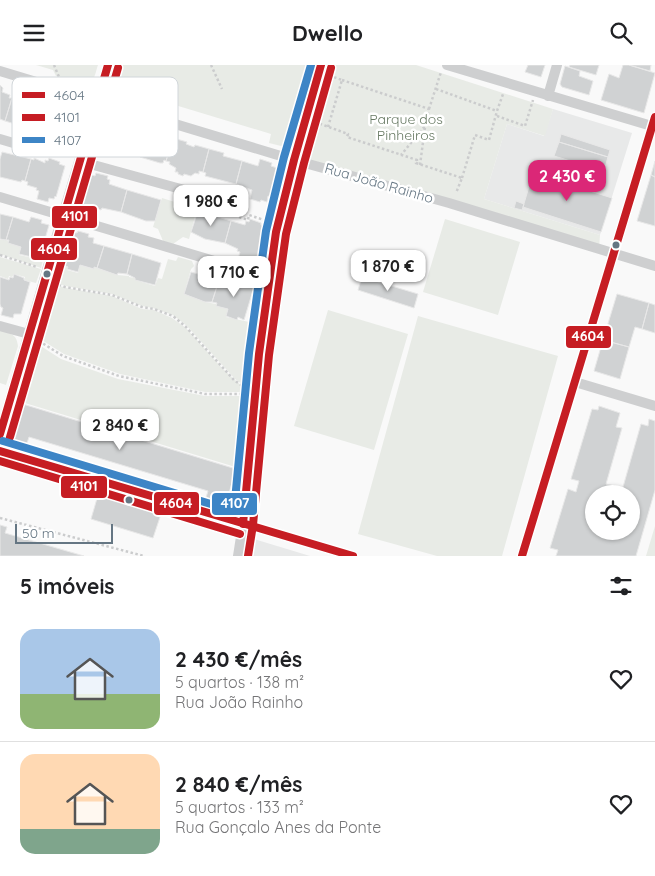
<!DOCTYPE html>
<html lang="pt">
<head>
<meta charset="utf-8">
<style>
  :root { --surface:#fff; --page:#f6f6f6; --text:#202124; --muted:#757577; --line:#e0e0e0; --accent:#db2777 }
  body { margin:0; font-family:Quicksand,sans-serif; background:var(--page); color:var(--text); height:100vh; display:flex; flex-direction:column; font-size:19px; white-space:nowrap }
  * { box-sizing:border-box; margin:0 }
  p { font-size:16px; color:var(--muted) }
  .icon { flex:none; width:28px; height:28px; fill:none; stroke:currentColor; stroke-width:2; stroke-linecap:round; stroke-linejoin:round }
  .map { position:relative; height:491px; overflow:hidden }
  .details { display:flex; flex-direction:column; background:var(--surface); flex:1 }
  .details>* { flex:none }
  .tools { position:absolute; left:585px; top:420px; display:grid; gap:10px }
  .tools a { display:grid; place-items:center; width:55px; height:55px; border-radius:50%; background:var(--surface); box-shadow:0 1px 4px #0004; font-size:25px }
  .scale { position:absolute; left:15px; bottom:12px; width:98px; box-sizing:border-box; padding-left:5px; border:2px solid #657683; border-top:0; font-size:14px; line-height:18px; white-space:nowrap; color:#657683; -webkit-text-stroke:4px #fff; paint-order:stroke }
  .price { position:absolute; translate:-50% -42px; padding:0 11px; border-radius:10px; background:#fff; color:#222; font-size:16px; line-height:32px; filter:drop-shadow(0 1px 2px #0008) }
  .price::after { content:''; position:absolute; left:50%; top:30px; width:15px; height:11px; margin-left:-8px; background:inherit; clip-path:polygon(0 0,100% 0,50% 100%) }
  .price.selected { background:var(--accent); color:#fff }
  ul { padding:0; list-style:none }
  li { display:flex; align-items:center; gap:15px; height:125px; padding:0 20px }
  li+li { border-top:1px solid var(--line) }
  li span { display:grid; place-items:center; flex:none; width:140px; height:100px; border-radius:15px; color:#555 }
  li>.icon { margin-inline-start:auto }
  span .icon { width:60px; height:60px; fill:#fffc; stroke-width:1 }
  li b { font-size:21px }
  h2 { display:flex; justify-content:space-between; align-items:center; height:60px; padding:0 20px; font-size:21px }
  header { display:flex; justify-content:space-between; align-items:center; height:65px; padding:0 20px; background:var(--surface); font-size:22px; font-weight:700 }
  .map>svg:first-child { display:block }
</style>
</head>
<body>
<header><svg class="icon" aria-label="menu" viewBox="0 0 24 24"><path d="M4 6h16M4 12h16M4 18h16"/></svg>Dwello<svg class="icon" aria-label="search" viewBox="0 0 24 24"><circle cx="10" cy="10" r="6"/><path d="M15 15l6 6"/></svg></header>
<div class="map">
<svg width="655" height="491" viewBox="0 0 655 491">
  <rect width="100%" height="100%" fill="#f9f9f9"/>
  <path fill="#e8e9e9" d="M553 44 632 68 600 170 484 134 507 59 544 71Z
    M251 473 310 491H245L247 478Z"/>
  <path fill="#e8ebe6" d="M36 0H98C95 8 95 18 85 19L56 11 53 5Z
    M119 0H315L292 76 285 82 269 78 271 69 132 27 129 35C104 27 113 21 119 0Z
    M332 0H416L553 44 545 71 507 59 484 134 600 170 599 184 305 97Z
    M162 133 197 144 189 174 183 172 173 179 163 176 158 164 153 162Z
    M445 154 520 177 498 250 423 227Z
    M3 174 9 176 8 178 21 182 19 190 43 195 41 203 0 189V175Z
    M0 192 41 204 36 218 24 215 25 212 14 209 12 212 9 211 8 214 0 211Z
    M178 192 192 196 194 201 191 204 184 229 205 237 216 239V241L228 244 226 252 258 259 250 325 235 314 187 261 173 250 153 243 142 241 112 229 66 221 51 216 57 198 68 202 67 205 78 208 80 200 93 204 94 202 117 210 129 211V212L135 213V215L155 221 158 213 162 214 168 194 176 196Z
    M50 218 66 223 112 231 142 244 154 245 172 253 186 263 222 303 246 325 245 327H205L120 309 64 289 37 272 36 270Z
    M328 245 408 269 374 385 294 361Z
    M418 251 558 291 502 491H437L358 469Z
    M0 265C10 268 17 269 18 281L6 320 0 318Z
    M36 278 61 294 118 314 205 331H249L242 404 15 335 30 286Z
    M655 461V491H646Z"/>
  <path fill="#d0d2d3" stroke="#e8e8e8" d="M528 0H545L541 12 525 7Z
    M570 0H599L596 10 569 2Z
    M623 0H629L655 8 644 48 601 35 609 9 619 13Z
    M629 0H651L650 6Z
    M565 1 580 6 579 11 593 16 589 30 562 22 560 19Z
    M0 20 3 23 2 27 10 30 9 33H12L5 56 0 54Z
    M12 33 27 34 39 37 38 39 46 42 39 66 5 56Z
    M138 65 157 71V68L173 73 166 96 164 95 163 98H160L140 92V89L132 87Z
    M561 69 610 85 608 92 559 77Z
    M173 73 187 77 186 79 194 82 195 80 209 84 203 107 199 106V109L195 108 191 111 184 109 183 111 178 109V107H175L176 103 169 99 170 97 166 96Z
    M559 77 608 92 604 106 554 91Z
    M209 84 224 88 223 91 242 96 236 119 205 111 206 108 203 107Z
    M2 87 31 94 25 116 22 115 21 117 0 112V94Z
    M34 93 45 98V95L48 96 49 93 60 97 59 99 65 101 56 132 55 131 54 134 49 133 48 137 37 134 39 126 36 125 37 123 27 120 28 117 25 116 31 94 34 95Z
    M260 94 272 98 271 101 277 103 276 106 280 107 276 117 274 116 272 132 268 131 267 137 261 135 260 137 250 134 252 125 236 119 242 96 258 101Z
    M655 96V112L651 110Z
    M535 103 549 108 547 113 533 108Z
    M96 108 108 111 107 114 110 115 109 119 127 125 121 147 102 143 101 145 98 144 96 151 84 148 85 143 82 142 83 139H81L89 109 95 111Z
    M533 108 612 133 601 167 523 142Z
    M651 110 655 112V161L637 156Z
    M127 125 161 135 155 156H146L121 147Z
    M516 136 524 139 522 145 514 143Z
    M198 146 231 156 225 178 205 174 191 167Z
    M0 149 13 152 6 175 0 174Z
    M13 152 29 157 31 152 42 155 41 158 49 160 41 188 38 187 36 193 19 189 21 182 8 178 9 175H6Z
    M250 154 261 158V160L267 162 258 192 256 191 255 194 251 193 250 197 238 194 240 187 237 186 238 184 225 178 231 156 245 160 246 156 249 157Z
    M70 166 77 168 78 166 89 169 88 172 94 173 93 178 104 181 97 203 94 202V204L80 200 78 207 67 204 68 202 61 199Z
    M104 181 132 189 127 209 118 208 117 210 97 203Z
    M132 189 161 198 155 220 135 215V213L127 209Z
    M191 207 219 215 212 237H205L184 229Z
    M14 209 24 213V215L30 217 21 249H14L13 253 1 250 3 243 1 242 0 239V212L9 215 10 212 13 213Z
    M362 212 418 229 414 243 358 225Z
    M237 213 249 217 248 220 254 222 244 255 238 252 237 255 226 251 228 244 216 241 217 238 212 237 219 215 230 219 231 215 236 217Z
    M617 229 649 238 642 264 635 262 629 282 603 275Z
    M649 238 655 240V268L642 264Z
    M603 275 629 282 620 314 594 306Z
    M16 337 236 404 225 442 205 436 208 426 29 372 25 384 4 377Z
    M599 341 620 348 616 362 622 363 606 419 615 421 613 428 615 429H594V466H631V429H621L641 359 648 361 649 354 655 356V425L636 491H556L558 485 550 483 568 424 576 427 579 416 571 414 592 344 598 345Z
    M98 430 161 449 153 473 91 454Z
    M0 460 7 462 5 468 84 491H0Z"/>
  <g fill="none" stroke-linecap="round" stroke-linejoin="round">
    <path stroke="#cbcccd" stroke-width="2.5" stroke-dasharray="2.5 2.5" stroke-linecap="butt" d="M54 0 59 12
      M211 0 222 24
      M342 15 429 44 425 61 401 90
      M436 24 497 46 503 29
      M429 44 441 7
      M497 51 525 61 533 35
      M315 57 348 69 347 72 417 95 416 98 462 113 456 128
      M328 62 342 15 328 10
      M48 85 65 83 72 85
      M420 100 425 62
      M462 113 475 70 489 75 497 46
      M239 152 248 155 249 150 267 156
      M0 190 37 202
      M54 218 65 222 112 230 142 242 154 244 173 251 186 262 234 315 245 323
      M39 276 63 291 119 311 205 329H246
      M0 453 144 491"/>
    <path stroke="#cecfd0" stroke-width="10" d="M447 0 655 62
      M0 6 294 95 449 138 655 201
      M548 31 557 0
      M0 74 37 85
      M79 96 239 140
      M0 132 271 213
      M0 261 29 269
      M575 317 655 341
      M0 369 57 170 108 0
      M0 386 353 491
      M238 491 243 459 259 289 276 167 294 95 321 0
      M522 491 655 52"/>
    <g stroke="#fff" stroke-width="11">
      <path id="bus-1" d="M0 369 108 0
        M0 386 353 491
        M243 459 259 289 276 167 294 95 321 0
        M522 491 655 52"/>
    </g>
    <g stroke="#fff" stroke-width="11">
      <path id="bus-2" d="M10 372 118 3
        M0 396 240 469
        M248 491 253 460 269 290 286 169 304 98 331 3"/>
    </g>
    <g stroke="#fff" stroke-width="11">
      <path id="bus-3" d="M3 376 234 446 249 288 266 166 284 92 311 0"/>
    </g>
    <use href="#bus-1" stroke="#c61d23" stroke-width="8"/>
    <use href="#bus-2" stroke="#c61d23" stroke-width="8"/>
    <use href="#bus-3" stroke="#3d85c6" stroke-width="8"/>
  </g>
  <g fill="#657683" stroke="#fff" stroke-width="2">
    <circle cx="616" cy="180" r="4.5"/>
    <circle cx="47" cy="209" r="4.5"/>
    <circle cx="129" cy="435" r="4.5"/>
  </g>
  <g text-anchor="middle" stroke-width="5" stroke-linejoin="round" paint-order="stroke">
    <g font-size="14" fill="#687a64" stroke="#fff">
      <text x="406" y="59">Parque dos<tspan x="406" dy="16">Pinheiros</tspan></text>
    </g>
    <g font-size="14" fill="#657683" stroke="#fff">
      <text transform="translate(379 118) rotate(16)" y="5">Rua João Rainho</text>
    </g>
  </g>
  <rect x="12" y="12" width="166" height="80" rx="8" fill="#fff" stroke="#d1d6da" stroke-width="1"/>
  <rect x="22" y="27" width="23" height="6" fill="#c61d23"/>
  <rect x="22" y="49" width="23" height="7" fill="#c61d23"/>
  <rect x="22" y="72" width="23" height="6" fill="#3d85c6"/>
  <g font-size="14" fill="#657683">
    <text x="54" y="35">4604</text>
    <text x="54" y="57">4101</text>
    <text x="54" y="80">4107</text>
  </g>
  <g stroke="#fff" stroke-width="2">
    <rect x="51" y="140" width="47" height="24" rx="5" fill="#c61d23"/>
    <rect x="30" y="172" width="48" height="24" rx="5" fill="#c61d23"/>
    <rect x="565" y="260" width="47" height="24" rx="5" fill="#c61d23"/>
    <rect x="60" y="410" width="48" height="24" rx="5" fill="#c61d23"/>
    <rect x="153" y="426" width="47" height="25" rx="5" fill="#c61d23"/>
    <rect x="211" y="427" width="47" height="24" rx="5" fill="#3d85c6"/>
  </g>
  <g font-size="14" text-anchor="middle" font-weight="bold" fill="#fff">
    <text x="75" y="156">4101</text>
    <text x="54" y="189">4604</text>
    <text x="588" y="276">4604</text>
    <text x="84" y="426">4101</text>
    <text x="176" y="443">4604</text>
    <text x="235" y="443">4107</text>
  </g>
</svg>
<div class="tools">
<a><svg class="icon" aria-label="locate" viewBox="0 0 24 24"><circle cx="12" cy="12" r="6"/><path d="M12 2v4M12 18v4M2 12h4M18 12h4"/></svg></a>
</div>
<div class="scale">50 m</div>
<b class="price selected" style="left:567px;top:137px">2 430 €</b>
<b class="price" style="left:211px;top:162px">1 980 €</b>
<b class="price" style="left:388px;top:227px">1 870 €</b>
<b class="price" style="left:234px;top:233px">1 710 €</b>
<b class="price" style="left:120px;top:386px">2 840 €</b>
</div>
<section class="details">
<h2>5 imóveis<svg class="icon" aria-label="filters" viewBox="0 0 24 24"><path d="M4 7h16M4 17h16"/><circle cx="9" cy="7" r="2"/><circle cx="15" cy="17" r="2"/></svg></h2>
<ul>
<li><span style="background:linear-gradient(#a9c7e8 65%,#8fb573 0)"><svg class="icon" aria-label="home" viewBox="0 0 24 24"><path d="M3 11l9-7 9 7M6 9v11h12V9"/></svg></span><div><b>2 430 €/mês</b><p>5 quartos · 138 m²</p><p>Rua João Rainho</p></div><svg class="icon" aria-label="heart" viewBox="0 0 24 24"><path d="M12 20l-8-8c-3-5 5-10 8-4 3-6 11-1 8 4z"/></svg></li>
<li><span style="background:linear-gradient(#ffd9b3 75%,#7fa58c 0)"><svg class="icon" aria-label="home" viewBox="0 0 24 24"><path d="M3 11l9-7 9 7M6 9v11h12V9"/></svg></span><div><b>2 840 €/mês</b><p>5 quartos · 133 m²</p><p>Rua Gonçalo Anes da Ponte</p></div><svg class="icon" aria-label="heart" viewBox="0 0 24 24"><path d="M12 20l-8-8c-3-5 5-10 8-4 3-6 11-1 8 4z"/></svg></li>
</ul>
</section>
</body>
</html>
